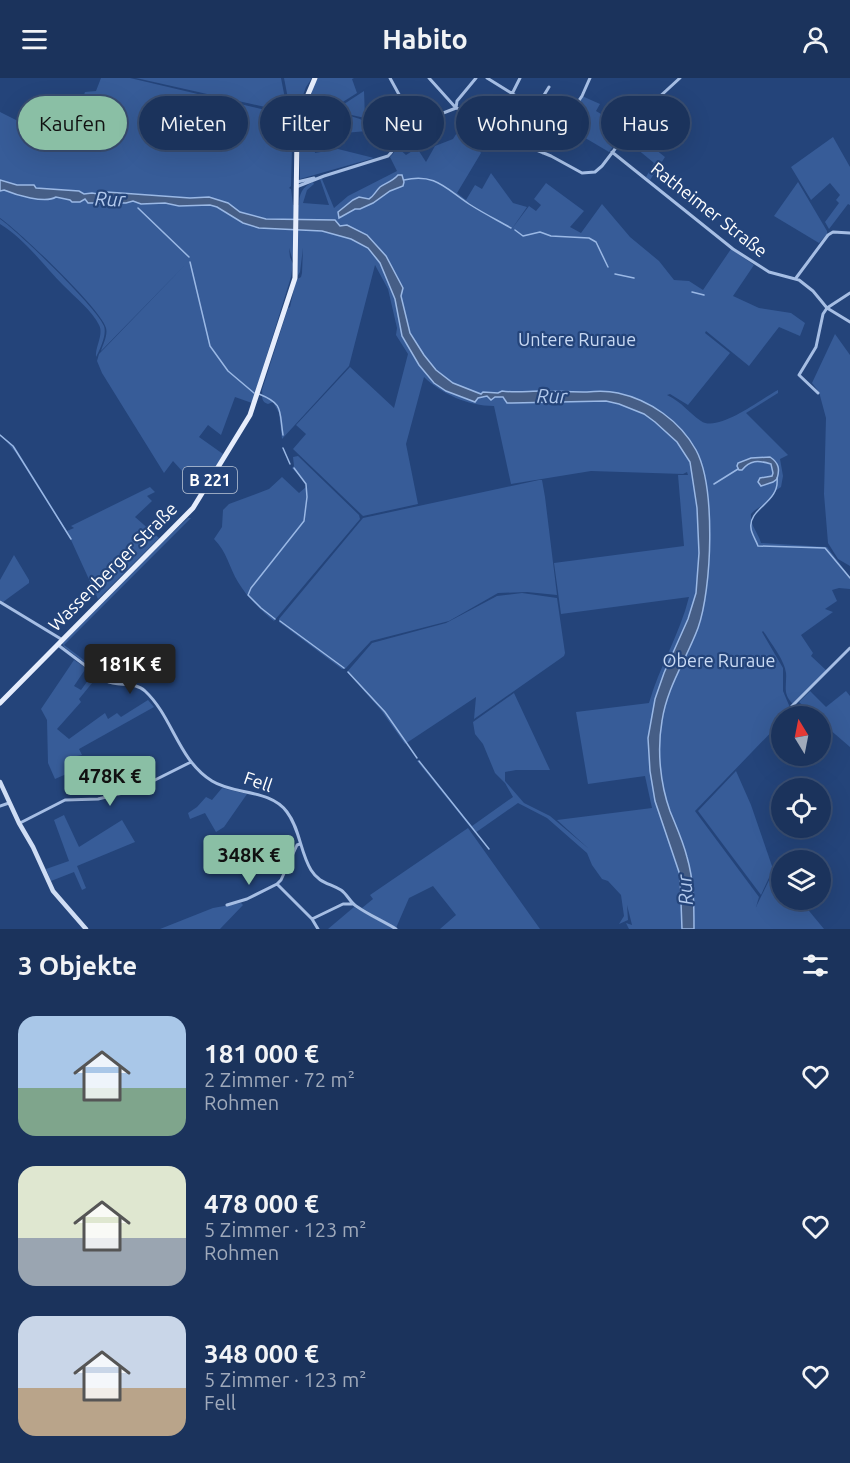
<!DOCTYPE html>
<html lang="de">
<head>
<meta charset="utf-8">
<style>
  :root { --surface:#1b335c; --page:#243b62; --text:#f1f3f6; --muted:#a0aabb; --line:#394e72; --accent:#8abfa5 }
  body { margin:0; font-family:Ubuntu,sans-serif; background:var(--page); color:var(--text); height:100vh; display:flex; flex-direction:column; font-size:22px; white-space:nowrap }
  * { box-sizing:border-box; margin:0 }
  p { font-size:20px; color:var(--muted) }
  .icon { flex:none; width:33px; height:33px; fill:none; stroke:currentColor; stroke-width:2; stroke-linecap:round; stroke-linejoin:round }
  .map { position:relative; height:851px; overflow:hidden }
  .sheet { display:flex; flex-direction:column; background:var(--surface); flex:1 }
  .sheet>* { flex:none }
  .banner { position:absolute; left:18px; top:18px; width:814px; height:54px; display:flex; gap:12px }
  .needle { width:39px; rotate:350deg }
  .fabs { position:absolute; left:771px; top:628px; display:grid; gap:12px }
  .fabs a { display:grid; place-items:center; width:60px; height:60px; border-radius:50%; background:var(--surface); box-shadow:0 6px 24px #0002,0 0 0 2px var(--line); font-size:30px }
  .price { position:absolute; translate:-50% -51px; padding:0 14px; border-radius:6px; background:var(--accent); color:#111; font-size:20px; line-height:39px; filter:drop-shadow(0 2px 3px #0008) }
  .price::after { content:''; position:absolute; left:50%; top:36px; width:18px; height:14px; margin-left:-9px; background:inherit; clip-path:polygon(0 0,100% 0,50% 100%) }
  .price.current { background:#222; color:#fff }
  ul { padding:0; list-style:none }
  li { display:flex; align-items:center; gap:18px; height:150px; padding:0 18px }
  li span { display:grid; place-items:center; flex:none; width:168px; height:120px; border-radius:18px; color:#555 }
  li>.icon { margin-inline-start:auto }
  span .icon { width:72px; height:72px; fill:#fffc; stroke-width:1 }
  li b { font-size:26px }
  h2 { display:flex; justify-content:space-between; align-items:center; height:72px; padding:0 18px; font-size:26px }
  .tag { padding:0 21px; border-radius:27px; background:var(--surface); box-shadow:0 6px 24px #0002,0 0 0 2px var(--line); font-size:21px; line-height:54px }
  .tag.current { background:var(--accent); color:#111 }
  header { display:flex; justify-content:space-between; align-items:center; height:78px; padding:0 18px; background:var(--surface); font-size:27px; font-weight:700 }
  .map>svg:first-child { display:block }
</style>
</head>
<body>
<header><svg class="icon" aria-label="menu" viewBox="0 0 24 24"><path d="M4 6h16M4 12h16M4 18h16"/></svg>Habito<svg class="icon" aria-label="person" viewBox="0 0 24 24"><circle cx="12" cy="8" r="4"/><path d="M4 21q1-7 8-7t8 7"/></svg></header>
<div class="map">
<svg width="850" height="851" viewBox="0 0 850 851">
  <rect width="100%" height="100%" fill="#24447a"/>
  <path fill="#375c98" d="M101 0H130L295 39 292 68 291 108 289 110 291 111 293 127H299C299 116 302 109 313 104L314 106 307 112 303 125 329 127 320 101H322L334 130 348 118 397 93 390 79 398 70 406 77 417 70 426 84 435 68 453 61 462 47 481 75 457 115 466 122 475 107 482 111 491 95 513 125 527 129 511 152 529 128 536 133 541 127 534 121 546 105 584 133 570 149 581 155 602 126 630 159 659 183 674 202 689 203 703 212 731 171 754 187 733 218 759 230 791 235 805 245 800 258 779 249 749 288 706 253 705 255 730 275 688 327 670 316 667 317C683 325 688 334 701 343 718 355 761 321 778 312V315L746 335 788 377 780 381 783 398 781 409 775 413C771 426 759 427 751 436 750 448 758 454 761 465L827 469 850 499V511L839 510 832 512 837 523 825 531 833 534 801 557 813 575 811 578 827 593 793 626C782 616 787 607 786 595 785 583 772 567 766 557L763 553 762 554 783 590V613L791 632 786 639H782L781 644 695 733 759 819 756 829 774 792 781 800 782 822H800L824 851H629L626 845 632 847 627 827 628 842 619 846 624 838 621 817 608 803 602 801 592 787 587 775 547 740 518 725 475 755 417 683 418 682 472 748 513 719 505 705 495 695 483 666 475 656 473 644 514 615 550 692H516L505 694V703L524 725 550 738 589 771 557 742 652 730 645 698 588 706 576 634 649 625C659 589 680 556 689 519L561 536 554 485 684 468 678 397H688L687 394 683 396 591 393 511 406 494 328C468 328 442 316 424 299L406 366 418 426 363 438 293 371 306 356 296 347 350 289 394 330 408 276 396 257 397 250 388 211 375 187 349 288 282 361 279 335 273 324 268 326C260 323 263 318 262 312L288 230 290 229 296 202 301 199 302 195 303 170 300 194 297 199 298 170 293 183 289 170 290 179 293 186 291 199 252 325 235 319 221 357 208 347 199 359 223 376 202 415 173 383 164 395 102 295 97 283 99 276 187 185 101 273C103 266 108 257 106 250 102 232 18 152 0 140V34L18 43H24L63 36 81 25 85 14 96 13Z
    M136 0H281L287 31 283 33Z
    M284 0H312L306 9 296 37 291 36Z
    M318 0H354L352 1 357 15 319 39 307 37 313 8Z
    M364 13 365 40 347 36 341 28Z
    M582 18 600 26 596 33 626 51 609 74 565 48Z
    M338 30C349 41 357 37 366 45L367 53 322 57 317 44Z
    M302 42 315 43 318 49 313 50 315 75 338 71 374 80 300 101 299 55Z
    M631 52 665 79 650 102 646 99 654 85 625 61Z
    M833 59 850 89V127L848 126 829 151 825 144 839 125 836 122 840 117 830 105 811 122 791 89Z
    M798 104 827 153V156L819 165 774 138Z
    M0 141C18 153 97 230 104 248 107 257 100 271 96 279 95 269 104 256 99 247 93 234 75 219 64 208 44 188 25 161 0 146Z
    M835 256 850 277V488L838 481 828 465 824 416 826 340 819 314 812 305Z
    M0 356 15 369 67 453 74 450 71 448 150 409 155 414 147 418 152 423 135 439 159 460 98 521 71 462 16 375Z
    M298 378 359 437 360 441 274 543C260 532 247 519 238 504 229 489 227 474 214 461L222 449 223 432 229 426 269 411 282 399 299 415 306 409 305 404 292 390 294 388 293 379Z
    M539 402H542L545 419 557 517 527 514 498 515 449 543 371 563 345 591H342L279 544V541L363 440Z
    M188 440H191L64 567 109 601 122 606 109 603 64 569 62 565 139 486Z
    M14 477 29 502V505L3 524 0 522V502Z
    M522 515 557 520 565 575 564 578 474 641 476 619 405 666 381 632 347 594 372 565 446 545 497 518Z
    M74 582 86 590 74 608 81 612 94 594 97 599 79 621 81 624 57 651 69 661 105 635 108 641 117 635 121 639 148 622 154 629 79 671 82 677 66 680 71 694 55 701 48 685 47 642 41 631Z
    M810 613 826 629 846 613 850 618V669L821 644 820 639H815L799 624Z
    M736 693 751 727 773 791 761 817 698 733Z
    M222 710 247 716 224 749 216 754 205 735 190 741 188 735 197 729 206 719 212 722Z
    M64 737 79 769 122 742 135 764 77 788 86 810 82 812 74 794 51 803 46 791 69 783 54 742Z
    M468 750 540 851H440L456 837 433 808 409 820 396 850 362 830 373 821 370 817Z
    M241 825 243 827 220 851H160L213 830Z
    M354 829 390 849 394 851H328Z"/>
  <path fill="#465e86" stroke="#9ab8e5" stroke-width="1.5" d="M398 97H402L404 104 403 108 390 113 373 125 360 131H355L339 140 338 134 353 122 359 119 369 121C374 118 375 114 380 109 386 105 393 103 398 97Z
    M0 102 17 107H34L36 110 79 113 84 116 92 115 104 117 107 114 190 120 209 119 228 125 240 134 266 141 335 142 340 148 347 147 367 157 386 178 403 210 401 218 410 255 424 277 436 292 453 305 481 316 483 314 498 315 502 313C515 315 529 313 542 313 557 313 573 314 587 314 597 313 609 313 618 315 650 322 680 343 696 372 716 409 712 511 698 550 686 582 667 609 662 643 657 672 660 705 670 733 676 748 683 763 687 779 694 803 694 827 694 851H682L680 797 655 723 650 693 648 660 655 621 664 595 688 541 696 515 699 475 697 430 690 384 677 364 655 344 644 336 619 326 606 323 512 325H507L503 319H495L491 322 487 318 478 320 475 324 446 313 434 305 419 287 402 258 395 221 380 185 368 170 351 161 322 153 259 150 243 145 217 129 210 127 179 128 165 125 141 126 133 123 126 125H88L85 121 80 124H72L70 122 56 119C45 126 16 117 4 112L0 113Z
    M770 379C779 385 780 391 777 401L773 404 761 408 758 404 760 400 772 398 773 395 771 386C758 382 750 382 742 392H739L737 388 738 385 751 380Z"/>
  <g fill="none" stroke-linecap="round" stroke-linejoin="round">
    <path stroke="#9ab8e5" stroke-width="1.5" d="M404 102C435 95 445 110 469 126 483 135 497 142 511 150
      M138 130 189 179
      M515 152 523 158 540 154 551 158 589 160 596 164 608 189
      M190 184 210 268 228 293 254 315
      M615 196 634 200
      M692 214 704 217
      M259 316C284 326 279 332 283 357
      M0 357 13 368 71 461
      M283 370 290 386
      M777 400C780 425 748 430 751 450 751 455 756 462 758 468L825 470 850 500
      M714 406 738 391
      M275 541 261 530 248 517 251 510 304 443 307 419 306 406 294 390
      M280 543 344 590
      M348 594 385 634 417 680
      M419 683 489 771"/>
    <path stroke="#a6bee4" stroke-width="3" d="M390 0 408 33
      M429 0 456 30 463 32 495 55 551 78 582 95 595 94 602 88 644 33 680 0
      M487 0 563 47
      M512 16 520 0
      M456 30 457 23 476 0
      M536 30 549 9
      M612 74 733 171 769 194 799 202 813 213 827 230 850 244
      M543 75 582 18 590 0
      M297 104 314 100
      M296 109 324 98 388 78C401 65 396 58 398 42L403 36 412 33 428 41 456 30
      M796 200 828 157 833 154 850 155
      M827 230 850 215
      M818 315 799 297 816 269 823 236 827 230
      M0 524 61 561
      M58 567 106 603C118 609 135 603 145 613 173 639 178 682 212 703 234 717 270 711 287 734 300 751 300 774 311 792 319 805 329 805 341 812 347 816 350 824 356 828 369 837 383 843 396 851
      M792 628 850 570
      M0 728 9 725
      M20 745 65 722 98 721 135 712 191 684
      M300 766 297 767 281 802 277 806 312 841 343 826H353
      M227 827 247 821 277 806
      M312 841 318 851"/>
    <path stroke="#cfddf4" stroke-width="4.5" d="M0 704 19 745 33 769 53 813 86 851"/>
    <path stroke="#e6edfc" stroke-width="5" d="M0 625 193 430 250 337 295 200 297 57 304 26 315 0"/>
  </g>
  <g text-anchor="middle" stroke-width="4.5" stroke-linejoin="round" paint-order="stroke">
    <rect fill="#24447a" stroke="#bdc7d7" stroke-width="1.5" x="183" y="389" width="54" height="26" rx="4.5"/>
    <g font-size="16" font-weight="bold" fill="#fff">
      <text x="210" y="408">B 221</text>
    </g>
    <g font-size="18" fill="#fff" stroke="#24447a">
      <text transform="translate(709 132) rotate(38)" y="6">Ratheimer Straße</text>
      <text transform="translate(113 489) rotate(-45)" y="6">Wassenberger Straße</text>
      <text transform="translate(258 704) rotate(19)" y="6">Fell</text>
    </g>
    <g font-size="18" fill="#c9daf4" stroke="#24447a">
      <text x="577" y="268">Untere Ruraue</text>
      <text x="719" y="589">Obere Ruraue</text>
    </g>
    <g font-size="20" font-style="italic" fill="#b1c8ec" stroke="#24447a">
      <text transform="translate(110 121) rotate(2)" y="7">Rur</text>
      <text transform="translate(552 318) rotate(1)" y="7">Rur</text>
      <text transform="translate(685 812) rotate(-94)" y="7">Rur</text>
    </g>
  </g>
</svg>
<div class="fabs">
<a><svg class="needle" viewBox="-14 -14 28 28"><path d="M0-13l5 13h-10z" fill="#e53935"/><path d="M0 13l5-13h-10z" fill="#a0aabb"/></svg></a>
<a><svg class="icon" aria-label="locate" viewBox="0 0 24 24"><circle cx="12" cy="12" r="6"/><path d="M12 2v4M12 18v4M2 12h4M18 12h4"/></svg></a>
<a><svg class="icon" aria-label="layers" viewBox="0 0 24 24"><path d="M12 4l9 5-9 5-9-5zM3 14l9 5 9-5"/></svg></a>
</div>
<b class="price current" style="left:130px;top:617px">181K €</b>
<b class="price" style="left:110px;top:729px">478K €</b>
<b class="price" style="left:249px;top:808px">348K €</b>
<div class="banner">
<a class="tag current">Kaufen</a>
<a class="tag">Mieten</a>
<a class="tag">Filter</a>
<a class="tag">Neu</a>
<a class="tag">Wohnung</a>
<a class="tag">Haus</a>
</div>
</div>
<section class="sheet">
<h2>3 Objekte<svg class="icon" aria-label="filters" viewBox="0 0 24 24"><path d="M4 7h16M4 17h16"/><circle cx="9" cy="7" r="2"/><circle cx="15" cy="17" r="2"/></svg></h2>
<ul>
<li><span style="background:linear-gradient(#a9c7e8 60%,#7fa58c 0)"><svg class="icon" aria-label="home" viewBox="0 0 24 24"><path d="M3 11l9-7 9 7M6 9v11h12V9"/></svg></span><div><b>181 000 €</b><p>2 Zimmer · 72 m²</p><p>Rohmen</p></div><svg class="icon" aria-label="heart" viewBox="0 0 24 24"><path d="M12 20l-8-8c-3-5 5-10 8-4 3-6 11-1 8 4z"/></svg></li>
<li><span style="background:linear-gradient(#dfe7d0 60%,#9aa5b1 0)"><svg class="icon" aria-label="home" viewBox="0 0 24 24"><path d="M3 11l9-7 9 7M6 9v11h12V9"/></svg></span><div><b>478 000 €</b><p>5 Zimmer · 123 m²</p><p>Rohmen</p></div><svg class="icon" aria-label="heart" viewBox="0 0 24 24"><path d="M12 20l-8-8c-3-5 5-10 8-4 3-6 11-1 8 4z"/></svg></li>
<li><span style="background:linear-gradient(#c9d6e8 60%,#b9a48a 0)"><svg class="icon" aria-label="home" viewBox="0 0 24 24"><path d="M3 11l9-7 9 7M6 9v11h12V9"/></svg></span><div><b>348 000 €</b><p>5 Zimmer · 123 m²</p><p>Fell</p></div><svg class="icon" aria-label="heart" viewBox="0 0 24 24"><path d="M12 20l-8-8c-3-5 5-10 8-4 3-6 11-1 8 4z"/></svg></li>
</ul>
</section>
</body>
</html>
